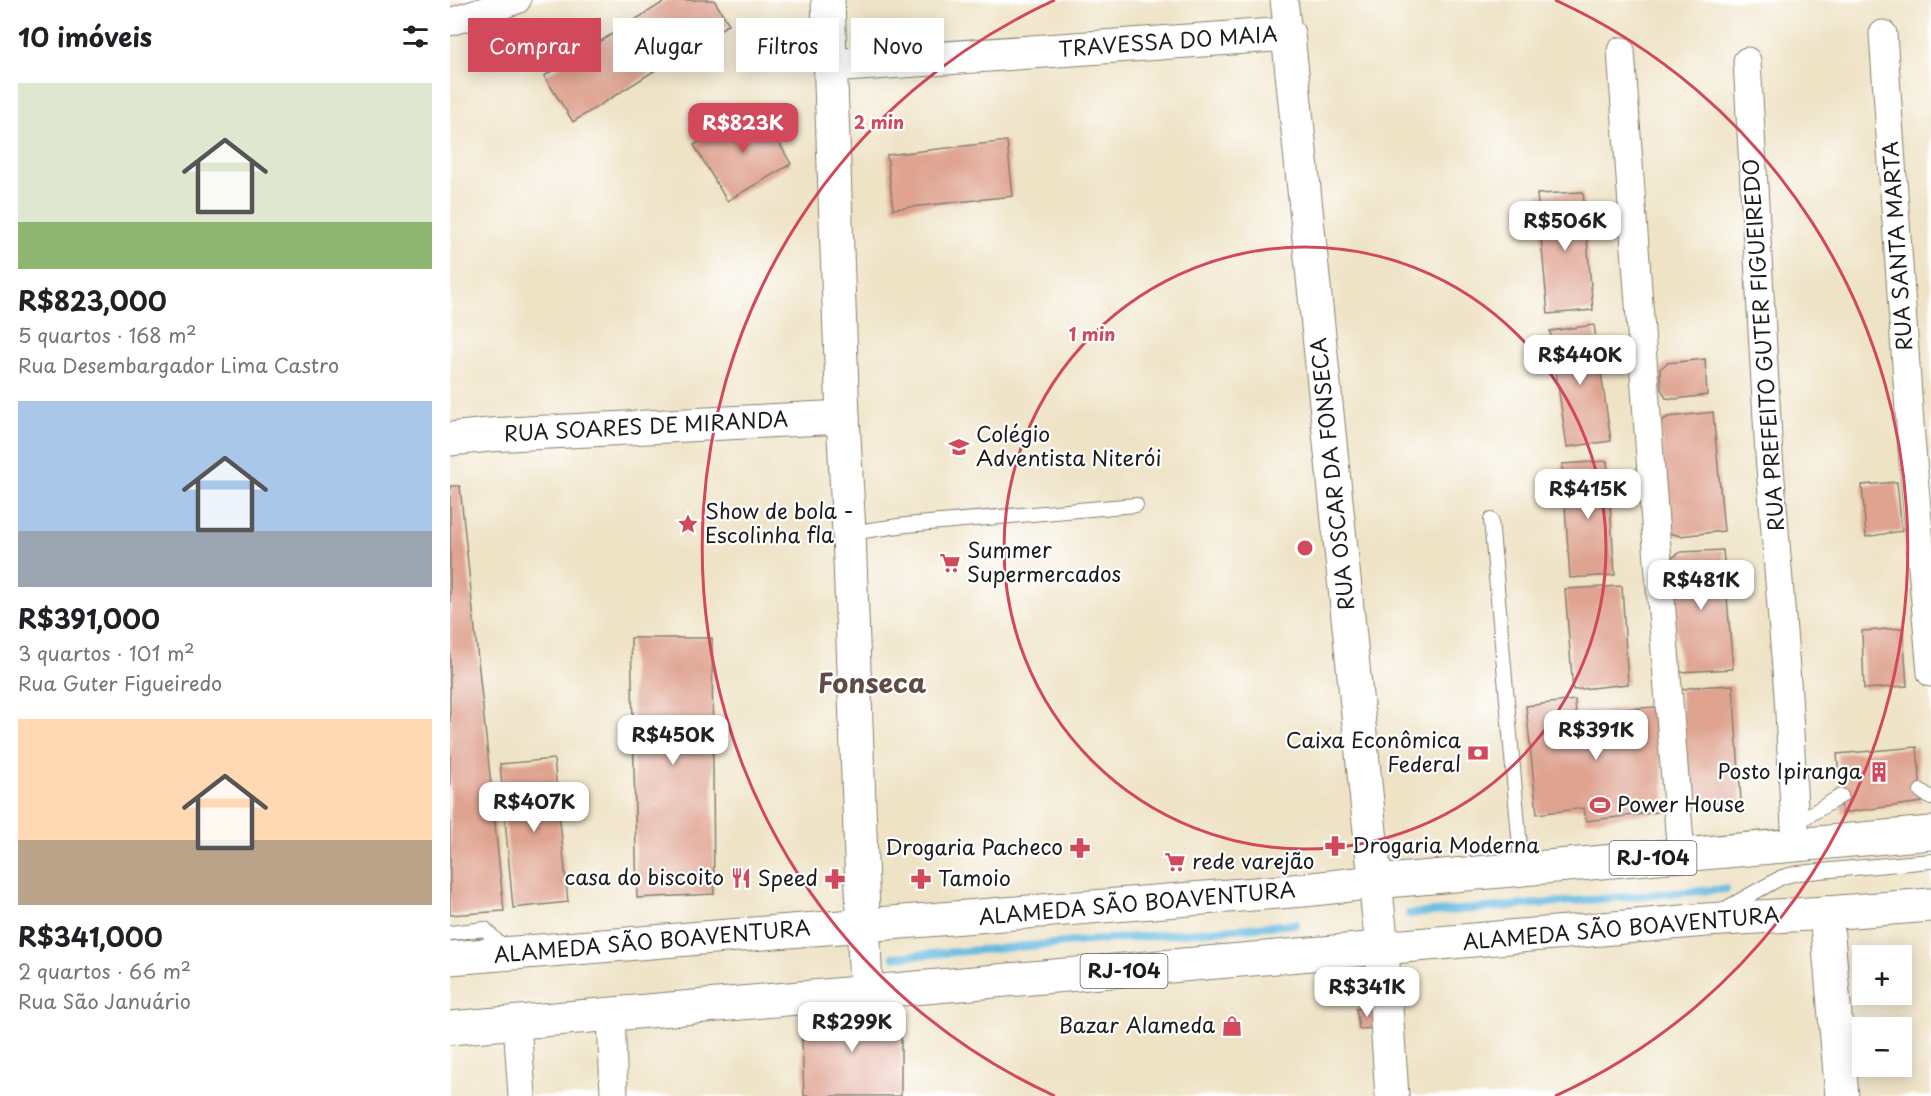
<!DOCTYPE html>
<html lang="pt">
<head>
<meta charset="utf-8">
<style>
  :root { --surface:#fff; --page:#f2f2f2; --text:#202124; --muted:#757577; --accent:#d1495b }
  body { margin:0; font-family:"Playpen Sans",sans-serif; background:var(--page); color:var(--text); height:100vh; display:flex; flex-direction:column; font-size:22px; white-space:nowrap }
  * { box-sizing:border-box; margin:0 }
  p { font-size:20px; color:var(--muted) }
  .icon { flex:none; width:33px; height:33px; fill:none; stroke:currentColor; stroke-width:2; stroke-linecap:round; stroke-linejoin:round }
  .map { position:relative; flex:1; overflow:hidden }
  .panel { display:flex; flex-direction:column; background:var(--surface); width:450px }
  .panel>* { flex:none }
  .hud { position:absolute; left:18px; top:18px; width:570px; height:54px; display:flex; gap:12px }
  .controls { position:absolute; left:1402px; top:945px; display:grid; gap:12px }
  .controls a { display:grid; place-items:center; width:60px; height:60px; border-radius:0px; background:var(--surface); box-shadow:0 3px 15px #0003; font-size:30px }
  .price { position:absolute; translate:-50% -51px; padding:0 14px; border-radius:12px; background:#fff; color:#222; font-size:20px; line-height:39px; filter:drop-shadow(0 2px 3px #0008) }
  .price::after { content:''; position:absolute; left:50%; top:36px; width:18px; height:14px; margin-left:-9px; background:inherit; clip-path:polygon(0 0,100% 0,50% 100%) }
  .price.on { background:var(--accent); color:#fff }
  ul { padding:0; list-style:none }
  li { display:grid; align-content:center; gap:12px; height:318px; padding:0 18px }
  li span { display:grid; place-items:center; height:186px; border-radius:0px; color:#555 }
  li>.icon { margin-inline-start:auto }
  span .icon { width:108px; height:108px; fill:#fffc; stroke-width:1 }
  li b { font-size:26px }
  h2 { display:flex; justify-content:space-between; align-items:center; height:72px; padding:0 18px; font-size:26px }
  .tag { padding:0 21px; border-radius:0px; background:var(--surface); box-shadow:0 3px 15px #0003; font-size:21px; line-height:54px }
  .tag.on { background:var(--accent); color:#fff }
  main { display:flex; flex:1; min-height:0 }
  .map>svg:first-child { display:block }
</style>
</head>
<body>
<main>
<section class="panel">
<h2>10 imóveis<svg class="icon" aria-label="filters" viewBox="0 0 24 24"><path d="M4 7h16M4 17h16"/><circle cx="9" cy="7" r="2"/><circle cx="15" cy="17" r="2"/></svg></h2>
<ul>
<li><span style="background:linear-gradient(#dfe7d0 75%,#8fb573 0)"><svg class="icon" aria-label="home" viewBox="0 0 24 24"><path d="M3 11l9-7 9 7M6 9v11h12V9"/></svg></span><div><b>R$823,000</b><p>5 quartos · 168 m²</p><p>Rua Desembargador Lima Castro</p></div></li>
<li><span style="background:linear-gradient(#a9c7e8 70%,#9aa5b1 0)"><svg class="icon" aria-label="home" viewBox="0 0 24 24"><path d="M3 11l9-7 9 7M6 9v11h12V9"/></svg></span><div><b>R$391,000</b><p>3 quartos · 101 m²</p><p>Rua Guter Figueiredo</p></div></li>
<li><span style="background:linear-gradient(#ffd9b3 65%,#b9a48a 0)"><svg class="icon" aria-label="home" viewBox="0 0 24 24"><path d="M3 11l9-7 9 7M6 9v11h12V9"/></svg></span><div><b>R$341,000</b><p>2 quartos · 66 m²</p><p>Rua São Januário</p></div></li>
</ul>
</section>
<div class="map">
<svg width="1481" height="1096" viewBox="0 0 1481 1096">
  <rect width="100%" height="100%" fill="#fff"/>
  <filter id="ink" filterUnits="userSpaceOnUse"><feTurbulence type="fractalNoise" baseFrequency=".0167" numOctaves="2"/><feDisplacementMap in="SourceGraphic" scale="12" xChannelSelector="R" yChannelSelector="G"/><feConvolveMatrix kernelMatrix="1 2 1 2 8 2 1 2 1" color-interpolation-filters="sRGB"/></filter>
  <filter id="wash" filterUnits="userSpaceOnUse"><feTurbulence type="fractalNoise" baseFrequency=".008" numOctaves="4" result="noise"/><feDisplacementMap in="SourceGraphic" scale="24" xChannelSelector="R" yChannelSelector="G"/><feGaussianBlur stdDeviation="1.35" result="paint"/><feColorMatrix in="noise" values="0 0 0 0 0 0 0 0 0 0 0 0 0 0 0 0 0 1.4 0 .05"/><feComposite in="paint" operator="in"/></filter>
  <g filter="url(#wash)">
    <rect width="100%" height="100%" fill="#efe3c6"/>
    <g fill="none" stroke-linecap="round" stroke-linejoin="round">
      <path stroke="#63b9df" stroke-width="8" d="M959 914 1276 889
        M444 957 846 924"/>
    </g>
    <g id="blocks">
      <path fill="#dfa390" d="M217 0H264L279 24 123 122 94 76Z
        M309 107 341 164 277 201 244 145Z
        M557 141 563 196 443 209 437 155Z
        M1133 192 1143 310 1098 314 1087 194Z
        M1144 325 1161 441 1117 447 1100 331Z
        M1255 359 1257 395 1225 399 1216 398 1211 389 1210 369 1217 363Z
        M1263 412 1274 531 1230 536 1219 533 1210 422 1218 417Z
        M1157 461 1165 575 1120 578 1112 464Z
        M1447 482 1452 531 1416 537 1412 485Z
        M0 486H10L54 911 0 915Z
        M1273 550 1283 669 1230 672 1220 559 1231 552Z
        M1172 586 1178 684 1123 690 1115 589Z
        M1453 628 1457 686 1414 689 1412 631Z
        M181 638H262L264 894 187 898Z
        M1283 685 1291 801 1249 805 1240 804 1230 690 1243 687Z
        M1125 700 1126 716 1140 711 1206 707 1216 811 1136 821 1134 808 1087 814 1076 706Z
        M1467 747 1472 802 1392 813 1387 754Z
        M104 759 118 902 63 908 50 764Z
        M451 1006V1096H354L351 1014Z
        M926 1006 928 1028 909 1029 906 1009Z"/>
    </g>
  </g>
  <g filter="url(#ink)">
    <use href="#blocks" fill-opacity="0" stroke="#868071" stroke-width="1.5"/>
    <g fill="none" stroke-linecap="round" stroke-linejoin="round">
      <g stroke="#868071" stroke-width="16">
        <path id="service" d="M1041 520 1072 870
          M399 533 456 525 686 505
          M1471 791 1481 798
          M1344 824 1391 796
          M1273 910 1332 877 1348 873 1481 861
          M0 933 35 929 55 950"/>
      </g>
      <g stroke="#868071" stroke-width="29">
        <path id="minor" d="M834 0 838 34
          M0 22 67 0
          M1433 34 1461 438 1481 673
          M1171 51 1200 458 1231 856
          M1297 61 1319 455 1338 695 1346 845
          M161 1013 164 1096
          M67 1022 72 1096"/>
      </g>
      <g stroke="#868071" stroke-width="35">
        <path id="tertiary" d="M381 66 838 34 932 948 942 1096
          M0 439 39 435 393 417
          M1376 913 1392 1096"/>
      </g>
      <g stroke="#868071" stroke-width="35">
        <path id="secondary" d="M378 0 393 417 399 533 416 994"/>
      </g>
      <g stroke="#868071" stroke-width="35">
        <path id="trunk" d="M0 958 854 890 925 882 1481 833
          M0 1028C418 991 837 959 1256 920L1376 913 1481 905"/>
      </g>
      <use href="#service" stroke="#fff" stroke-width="14"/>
      <use href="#minor" stroke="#fff" stroke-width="27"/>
      <use href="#tertiary" stroke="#fff" stroke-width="33"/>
      <use href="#secondary" stroke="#fff" stroke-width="33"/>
      <use href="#trunk" stroke="#fff" stroke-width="33"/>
    </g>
  </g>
  <g fill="none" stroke="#d1495b" stroke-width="3">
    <circle cx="855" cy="548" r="301"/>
    <path d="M605 1096A602 602 0 0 1 605 0M1105 0A602 602 0 0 1 1105 1096"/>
  </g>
  <defs>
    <g id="school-bare" transform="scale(1.62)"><path d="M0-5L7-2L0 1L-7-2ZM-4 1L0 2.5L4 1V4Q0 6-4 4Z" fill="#d1495b" stroke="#fff" stroke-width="2.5" paint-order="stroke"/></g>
    <g id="sight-bare" transform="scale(1.62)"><path d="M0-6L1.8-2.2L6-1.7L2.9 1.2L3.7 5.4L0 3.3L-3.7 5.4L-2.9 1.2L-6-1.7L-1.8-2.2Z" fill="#d1495b" stroke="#fff" stroke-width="2.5" paint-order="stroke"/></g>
    <g id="supermarket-bare" transform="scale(1.62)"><path d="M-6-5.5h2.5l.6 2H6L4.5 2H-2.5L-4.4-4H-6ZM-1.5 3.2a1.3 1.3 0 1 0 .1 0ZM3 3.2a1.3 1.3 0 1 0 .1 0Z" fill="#d1495b" stroke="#fff" stroke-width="2.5" paint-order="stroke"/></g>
    <g id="bank-bare" transform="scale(1.62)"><path d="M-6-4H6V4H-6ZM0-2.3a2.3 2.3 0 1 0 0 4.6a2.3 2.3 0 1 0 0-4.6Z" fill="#d1495b" stroke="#fff" stroke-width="2.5" paint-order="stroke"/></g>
    <g id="building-bare" transform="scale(1.62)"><path d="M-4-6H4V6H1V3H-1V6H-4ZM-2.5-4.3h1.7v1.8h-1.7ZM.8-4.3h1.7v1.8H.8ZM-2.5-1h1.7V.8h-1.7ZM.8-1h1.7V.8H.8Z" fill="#d1495b" stroke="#fff" stroke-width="2.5" paint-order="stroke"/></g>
    <g id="stadium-bare" transform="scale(1.62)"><path d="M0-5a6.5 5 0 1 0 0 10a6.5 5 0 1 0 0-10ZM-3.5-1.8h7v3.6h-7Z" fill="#d1495b" stroke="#fff" stroke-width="2.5" paint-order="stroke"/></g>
    <g id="pharmacy-bare" transform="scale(1.62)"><path d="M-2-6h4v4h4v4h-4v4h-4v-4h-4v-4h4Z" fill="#d1495b" stroke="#fff" stroke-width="2.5" paint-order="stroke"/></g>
    <g id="restaurant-bare" transform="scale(1.62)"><path d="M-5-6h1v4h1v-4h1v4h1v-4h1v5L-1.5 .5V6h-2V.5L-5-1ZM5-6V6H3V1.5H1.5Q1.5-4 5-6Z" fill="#d1495b" stroke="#fff" stroke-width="2.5" paint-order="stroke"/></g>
    <g id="shop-bare" transform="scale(1.62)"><path d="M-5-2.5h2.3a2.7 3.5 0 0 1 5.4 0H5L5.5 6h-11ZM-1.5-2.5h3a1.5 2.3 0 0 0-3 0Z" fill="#d1495b" stroke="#fff" stroke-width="2.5" paint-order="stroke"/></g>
  </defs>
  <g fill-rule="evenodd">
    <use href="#school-bare" x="509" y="447"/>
    <use href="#sight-bare" x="238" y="524"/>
    <use href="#supermarket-bare" x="500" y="563"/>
    <use href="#bank-bare" x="1028" y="753"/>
    <use href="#building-bare" x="1429" y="772"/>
    <use href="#stadium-bare" x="1150" y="805"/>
    <use href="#pharmacy-bare" x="885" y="846"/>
    <use href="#pharmacy-bare" x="630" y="848"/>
    <use href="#supermarket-bare" x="725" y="862"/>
    <use href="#restaurant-bare" x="291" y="878"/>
    <use href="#pharmacy-bare" x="385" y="879"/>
    <use href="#pharmacy-bare" x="471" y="879"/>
    <use href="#shop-bare" x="782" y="1026"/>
  </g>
  <g text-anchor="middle" stroke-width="4.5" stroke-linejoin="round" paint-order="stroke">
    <g fill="#fff" stroke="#606060" stroke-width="1.5">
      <rect x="1159.5" y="841" width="87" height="34" rx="4.5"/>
      <rect x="630.5" y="954" width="87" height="34" rx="4.5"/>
    </g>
    <g font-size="20" font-weight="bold" fill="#1c1c1c">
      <text x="1203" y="865">RJ-104</text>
      <text x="674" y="978">RJ-104</text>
    </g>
    <g font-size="21" fill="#1c1c1c" stroke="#fff">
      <text transform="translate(718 42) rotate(-4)" y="7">TRAVESSA DO MAIA</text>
      <text transform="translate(1448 246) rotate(-94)" y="7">RUA SANTA MARTA</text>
      <text transform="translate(1314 345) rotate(-94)" y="7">RUA PREFEITO GUTER FIGUEIREDO</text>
      <text transform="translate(196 427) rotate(-3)" y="7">RUA SOARES DE MIRANDA</text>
      <text transform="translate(883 474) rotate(-96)" y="7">RUA OSCAR DA FONSECA</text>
      <text transform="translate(687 904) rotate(-5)" y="7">ALAMEDA SÃO BOAVENTURA</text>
      <text transform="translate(1171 929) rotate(-5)" y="7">ALAMEDA SÃO BOAVENTURA</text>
      <text transform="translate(202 942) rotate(-5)" y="7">ALAMEDA SÃO BOAVENTURA</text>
    </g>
    <g font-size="21" fill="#1c1c1c" stroke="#fff" text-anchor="start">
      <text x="526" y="442">Colégio<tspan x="526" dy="24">Adventista Niterói</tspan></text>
      <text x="255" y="519">Show de bola -<tspan x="255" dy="24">Escolinha fla</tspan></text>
      <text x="517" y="558">Summer<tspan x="517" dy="24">Supermercados</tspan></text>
      <text x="1011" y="748" text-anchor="end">Caixa Econômica<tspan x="1011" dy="24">Federal</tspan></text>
      <text x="1412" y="779" text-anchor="end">Posto Ipiranga</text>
      <text x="1167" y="812">Power House</text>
      <text x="902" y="853">Drogaria Moderna</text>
      <text x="613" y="855" text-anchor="end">Drogaria Pacheco</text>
      <text x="742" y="869">rede varejão</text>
      <text x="274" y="885" text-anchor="end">casa do biscoito</text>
      <text x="368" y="886" text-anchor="end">Speed</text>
      <text x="488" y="886">Tamoio</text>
      <text x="765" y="1033" text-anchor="end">Bazar Alameda</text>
    </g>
    <g font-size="27" font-weight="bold" fill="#604b45" stroke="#fff">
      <text x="422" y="693">Fonseca</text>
    </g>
  </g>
  <circle cx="855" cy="548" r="9" fill="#d1495b" stroke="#fff" stroke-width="3"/>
  <g font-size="18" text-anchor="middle" font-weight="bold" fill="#d1495b" stroke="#fff" stroke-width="4.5" stroke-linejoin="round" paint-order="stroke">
    <text x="429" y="129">2 min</text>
    <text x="642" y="341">1 min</text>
  </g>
</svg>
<div class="controls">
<a>+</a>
<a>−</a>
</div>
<b class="price on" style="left:293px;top:154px">R$823K</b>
<b class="price" style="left:1115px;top:252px">R$506K</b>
<b class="price" style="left:1130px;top:386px">R$440K</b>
<b class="price" style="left:1138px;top:520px">R$415K</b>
<b class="price" style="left:1251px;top:611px">R$481K</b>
<b class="price" style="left:1146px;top:761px">R$391K</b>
<b class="price" style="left:223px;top:766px">R$450K</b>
<b class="price" style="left:84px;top:833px">R$407K</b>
<b class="price" style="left:917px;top:1018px">R$341K</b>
<b class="price" style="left:402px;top:1053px">R$299K</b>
<div class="hud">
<a class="tag on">Comprar</a>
<a class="tag">Alugar</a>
<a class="tag">Filtros</a>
<a class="tag">Novo</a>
</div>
</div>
</main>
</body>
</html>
